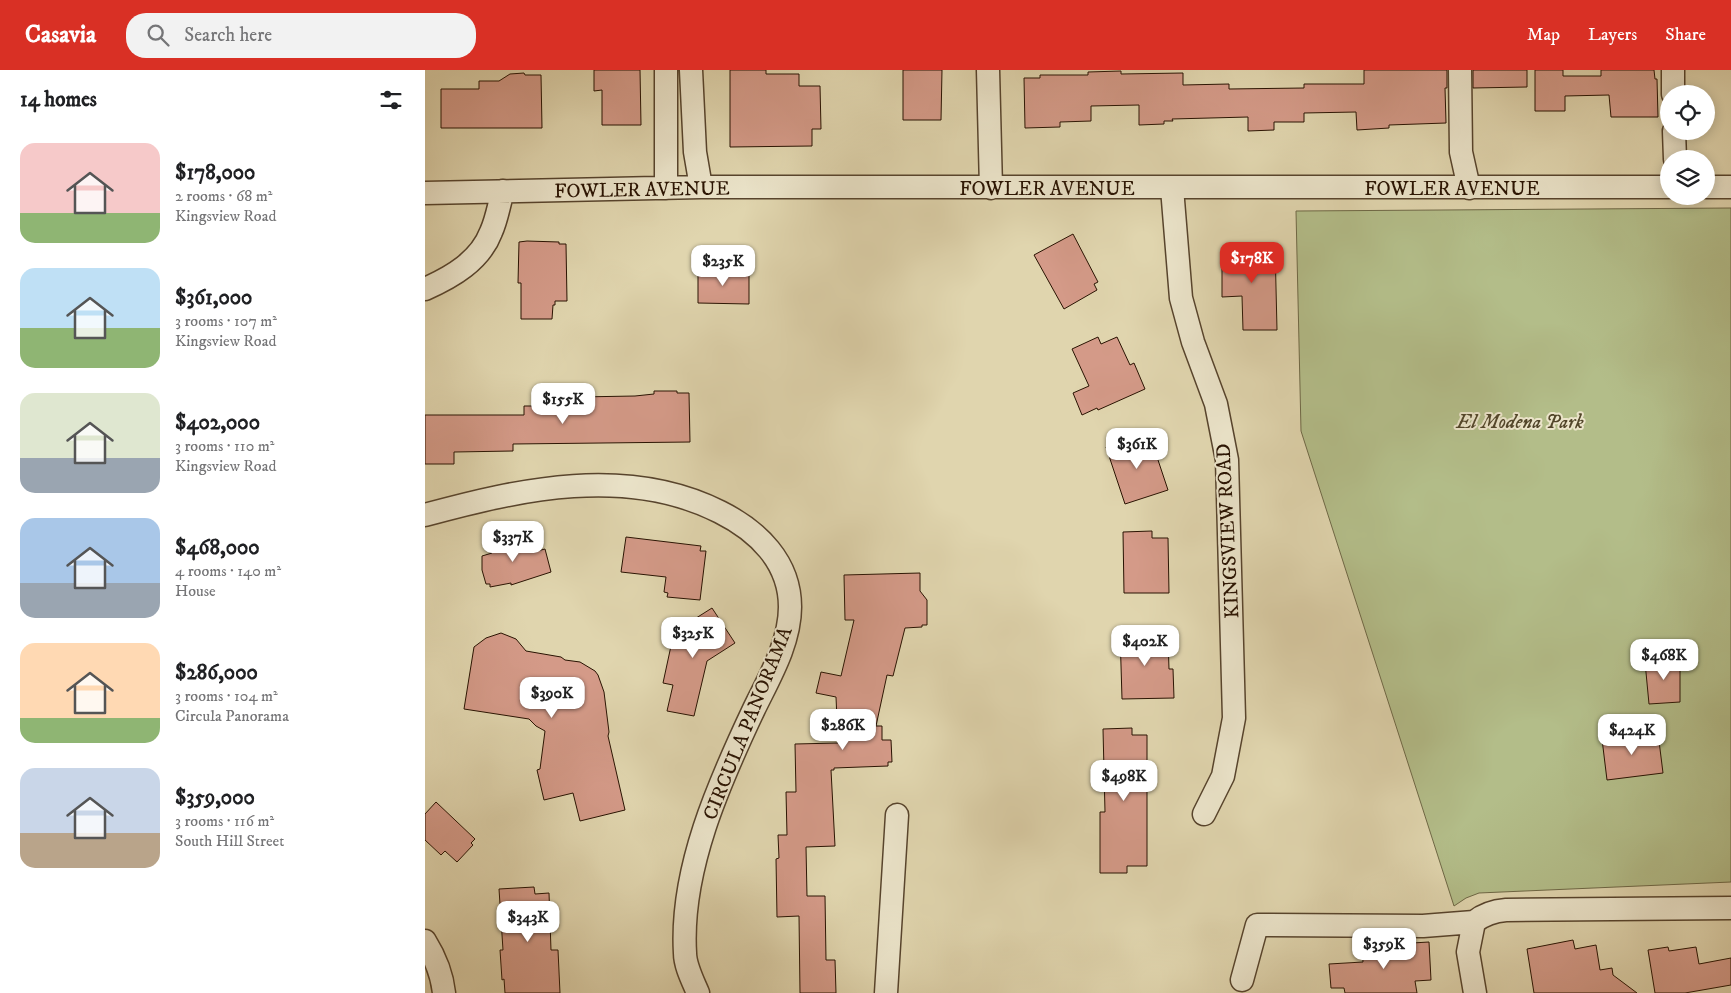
<!DOCTYPE html>
<html lang="en">
<head>
<meta charset="utf-8">
<style>
  :root { --surface:#fff; --page:#f2f2f2; --text:#202124; --muted:#757577; --accent:#d93025 }
  body { margin:0; font-family:"IM FELL DW Pica",serif; background:var(--page); color:var(--text); height:100vh; display:flex; flex-direction:column; font-size:19px; white-space:nowrap }
  * { box-sizing:border-box; margin:0 }
  p { font-size:16px; color:var(--muted) }
  .icon { flex:none; width:28px; height:28px; fill:none; stroke:currentColor; stroke-width:2; stroke-linecap:round; stroke-linejoin:round }
  .map { position:relative; flex:1; overflow:hidden }
  .side { display:flex; flex-direction:column; background:var(--surface); width:425px }
  .side>* { flex:none }
  .controls { position:absolute; left:1235px; top:15px; display:grid; gap:10px }
  .controls a { display:grid; place-items:center; width:55px; height:55px; border-radius:50%; background:var(--surface); box-shadow:0 2px 12px #0003; font-size:25px }
  .price { position:absolute; translate:-50% -42px; padding:0 11px; border-radius:10px; background:#fff; color:#222; font-size:16px; line-height:32px; filter:drop-shadow(0 1px 2px #0008) }
  .price::after { content:''; position:absolute; left:50%; top:30px; width:15px; height:11px; margin-left:-8px; background:inherit; clip-path:polygon(0 0,100% 0,50% 100%) }
  .price.current { background:var(--accent); color:#fff }
  ul { padding:0; list-style:none }
  li { display:flex; align-items:center; gap:15px; height:125px; padding:0 20px }
  li span { display:grid; place-items:center; flex:none; width:140px; height:100px; border-radius:15px; color:#555 }
  li>.icon { margin-inline-start:auto }
  span .icon { width:60px; height:60px; fill:#fffc; stroke-width:1 }
  li b { font-size:21px }
  h2 { display:flex; justify-content:space-between; align-items:center; height:60px; padding:0 20px; font-size:21px }
  header { display:flex; align-items:center; gap:30px; box-sizing:border-box; height:70px; padding:0 25px; background:var(--accent); color:#fff }
  header strong { font-size:24px }
  nav { display:flex; gap:28px; margin-inline-start:auto; font-size:18px }
  .search { width:350px; height:45px; background:var(--page); display:flex; align-items:center; gap:12px; box-sizing:border-box; padding:0 18px; border-radius:20px; color:var(--muted); font-size:19px }
  main { display:flex; flex:1; min-height:0 }
  .map>svg:first-child { display:block }
</style>
</head>
<body>
<header>
<strong>Casavia</strong>
<div class="search"><svg class="icon" aria-label="search" viewBox="0 0 24 24"><circle cx="10" cy="10" r="6"/><path d="M15 15l6 6"/></svg>Search here</div>
<nav><a>Map</a><a>Layers</a><a>Share</a></nav>
</header>
<main>
<section class="side">
<h2>14 homes<svg class="icon" aria-label="filters" viewBox="0 0 24 24"><path d="M4 7h16M4 17h16"/><circle cx="9" cy="7" r="2"/><circle cx="15" cy="17" r="2"/></svg></h2>
<ul>
<li><span style="background:linear-gradient(#f6c9c9 70%,#8fb573 0)"><svg class="icon" aria-label="home" viewBox="0 0 24 24"><path d="M3 11l9-7 9 7M6 9v11h12V9"/></svg></span><div><b>$178,000</b><p>2 rooms · 68 m²</p><p>Kingsview Road</p></div></li>
<li><span style="background:linear-gradient(#bfe0f5 60%,#8fb573 0)"><svg class="icon" aria-label="home" viewBox="0 0 24 24"><path d="M3 11l9-7 9 7M6 9v11h12V9"/></svg></span><div><b>$361,000</b><p>3 rooms · 107 m²</p><p>Kingsview Road</p></div></li>
<li><span style="background:linear-gradient(#dfe7d0 65%,#9aa5b1 0)"><svg class="icon" aria-label="home" viewBox="0 0 24 24"><path d="M3 11l9-7 9 7M6 9v11h12V9"/></svg></span><div><b>$402,000</b><p>3 rooms · 110 m²</p><p>Kingsview Road</p></div></li>
<li><span style="background:linear-gradient(#a9c7e8 65%,#9aa5b1 0)"><svg class="icon" aria-label="home" viewBox="0 0 24 24"><path d="M3 11l9-7 9 7M6 9v11h12V9"/></svg></span><div><b>$468,000</b><p>4 rooms · 140 m²</p><p>House</p></div></li>
<li><span style="background:linear-gradient(#ffd9b3 75%,#8fb573 0)"><svg class="icon" aria-label="home" viewBox="0 0 24 24"><path d="M3 11l9-7 9 7M6 9v11h12V9"/></svg></span><div><b>$286,000</b><p>3 rooms · 104 m²</p><p>Circula Panorama</p></div></li>
<li><span style="background:linear-gradient(#c9d6e8 65%,#b9a48a 0)"><svg class="icon" aria-label="home" viewBox="0 0 24 24"><path d="M3 11l9-7 9 7M6 9v11h12V9"/></svg></span><div><b>$359,000</b><p>3 rooms · 116 m²</p><p>South Hill Street</p></div></li>
</ul>
</section>
<div class="map">
<svg width="1306" height="923" viewBox="0 0 1306 923">
  <rect width="100%" height="100%" fill="#e0d5ae"/>
  <filter id="stains"><feTurbulence type="fractalNoise" baseFrequency=".004" numOctaves="4"/><feColorMatrix values="0 0 0 0 .2 0 0 0 0 .09 0 0 0 0 .02 0 0 0 .5 -.17"/></filter>
  <radialGradient id="worn" r=".72"><stop offset=".6" stop-color="#630" stop-opacity="0"/><stop offset="1" stop-color="#630" stop-opacity=".3"/></radialGradient>
  <path fill="#b3bd89" stroke="#6e6846" d="M1306 138V812L1054 823 1041 828 1029 836 876 361 871 141Z"/>
  <path fill="#d49a88" stroke="#291302" d="M169 0H215L216 55H177V20L169 21Z
    M305 0H341V4H374V16H395L396 59H387V76L305 77Z
    M478 0H517L516 50H478Z
    M939 0H1022V18H1020L1021 53 964 55V58L932 60 931 42 879 43V52H849V60L823 61V47L747 49 748 51H739V54L714 55V35L666 36V51L635 52V57L600 58 599 8H615V5H663V2L696 1V4L758 3V15L804 14V19L879 18V14H939Z
    M1048 0H1102V17L1048 18Z
    M1110 0H1138V6H1176V0H1229L1230 9H1232L1233 47H1186L1184 25 1140 26V41H1110Z
    M99 3 100 5H116L117 58H16V19H54V11H74L85 4Z
    M648 164 673 212 669 214 672 220 639 239 609 185Z
    M102 171 134 172V174H141L142 231H130V235H128L127 249H96V213H93L94 172Z
    M850 175 852 260H818L817 226 797 227V196H800L799 176Z
    M273 200 324 201V234L273 233Z
    M673 267 676 274 692 267 705 295 709 293 720 319 673 340 672 338 657 345 648 323 664 316 647 279Z
    M229 321H252V323H264L265 372 88 374V381L29 382V394H0V345H99V336H115L116 333 153 332V327L210 326 229 324Z
    M707 368 709 374 726 369 743 420 700 434 681 377Z
    M727 461V468H743L744 523H699L698 462Z
    M89 466 108 482 120 479 126 502 86 515V513L65 517V514H61L57 500V486L67 483 65 476 68 475 67 471Z
    M201 467 276 476 275 481H281L275 530 242 527 243 523 239 522 241 507 196 502Z
    M495 503V521L502 530V555H497V557L480 558 468 606 462 605 451 656H457V670H466L467 692H463V696L409 698V700H406L410 776 381 777 382 826H400L401 890H410L411 923H375L374 846 352 847 351 789 354 788 353 765H362L361 722H371L370 674 413 673 411 627 391 623 396 602 416 606 429 550H420L419 505Z
    M287 538 310 573 282 591 269 646 242 641 248 615 238 613 249 562Z
    M695 562H725V569L743 568 744 599H748L749 628 697 629Z
    M76 563 91 569 101 581 136 587 140 590 155 592 170 601 173 605 179 622 184 662 183 666 200 740 155 751 148 723 119 730 112 700 115 699 120 661 111 656 104 649 39 639 49 577 61 568Z
    M1255 588V632L1224 634 1220 592Z
    M707 658V665H722V796H702V803H675V742H680L678 659Z
    M1233 663 1238 703 1182 710 1177 669Z
    M11 732 50 769 46 773 48 775 32 792 20 781 16 785 0 770V744Z
    M109 817 110 824 124 823 126 880H133L135 923H80L79 909 77 910 75 880H78L74 819Z
    M1148 870 1150 879 1171 875 1175 900 1187 898 1188 905 1212 923H1109L1102 879Z
    M1004 872 1006 910 990 911 992 923H920L919 918H906L904 894 938 892 937 876Z
    M1243 877 1244 881 1271 877 1274 894 1306 888V915L1260 923H1230L1223 880Z"/>
  <g fill="none" stroke-linecap="round" stroke-linejoin="round">
    <g stroke="#57442d" stroke-width="25">
      <path id="minor" d="M241 0V118
        M266 0 270 82 276 117
        M563 0 566 118
        M1035 0 1036 82 1044 118
        M1248 0V24
        M1249 61 1250 89
        M1281 117H1306
        M747 118 756 228 768 272 791 334 802 390 809 648 798 706 779 744
        M0 123 276 117H1244
        M0 219C27 207 55 191 66 162 72 149 74 134 78 121
        M0 445C95 419 202 395 295 442 333 461 365 492 365 537 365 573 344 608 329 639 294 713 255 800 260 883 260 896 268 911 273 923
        M1049 852C1059 844 1068 841 1081 840L1306 838
        M1049 852 1043 882 1050 923
        M0 871C10 887 17 904 19 923
        M817 910 832 855 998 856 1049 852
        M461 923 472 745"/>
    </g>
    <use href="#minor" stroke="#ebe4ca" stroke-width="22"/>
  </g>
  <g text-anchor="middle" stroke-width="4" stroke-linejoin="round" paint-order="stroke">
    <g font-size="20" fill="#291302" stroke="#ebe4ca">
      <text x="622" y="125">FOWLER AVENUE</text>
      <text x="1027" y="125">FOWLER AVENUE</text>
      <text transform="translate(217 119) rotate(-1)" y="7">FOWLER AVENUE</text>
      <text transform="translate(802 461) rotate(-93)" y="7">KINGSVIEW ROAD</text>
      <text transform="translate(322 653) rotate(-68)" y="7">CIRCULA PANORAMA</text>
    </g>
    <g font-size="20" font-style="italic" fill="#52462a" stroke="#ebe4ca">
      <text x="1095" y="358">El Modena Park</text>
    </g>
  </g>
  <rect width="100%" height="100%" filter="url(#stains)"/>
  <rect width="100%" height="100%" fill="url(#worn)"/>
</svg>
<div class="controls">
<a><svg class="icon" aria-label="locate" viewBox="0 0 24 24"><circle cx="12" cy="12" r="6"/><path d="M12 2v4M12 18v4M2 12h4M18 12h4"/></svg></a>
<a><svg class="icon" aria-label="layers" viewBox="0 0 24 24"><path d="M12 4l9 5-9 5-9-5zM3 14l9 5 9-5"/></svg></a>
</div>
<b class="price current" style="left:827px;top:214px">$178K</b>
<b class="price" style="left:298px;top:217px">$235K</b>
<b class="price" style="left:138px;top:355px">$155K</b>
<b class="price" style="left:712px;top:400px">$361K</b>
<b class="price" style="left:88px;top:493px">$337K</b>
<b class="price" style="left:268px;top:589px">$325K</b>
<b class="price" style="left:720px;top:597px">$402K</b>
<b class="price" style="left:1239px;top:611px">$468K</b>
<b class="price" style="left:127px;top:649px">$390K</b>
<b class="price" style="left:418px;top:681px">$286K</b>
<b class="price" style="left:1207px;top:686px">$424K</b>
<b class="price" style="left:699px;top:732px">$498K</b>
<b class="price" style="left:103px;top:873px">$343K</b>
<b class="price" style="left:959px;top:900px">$359K</b>
</div>
</main>
</body>
</html>
